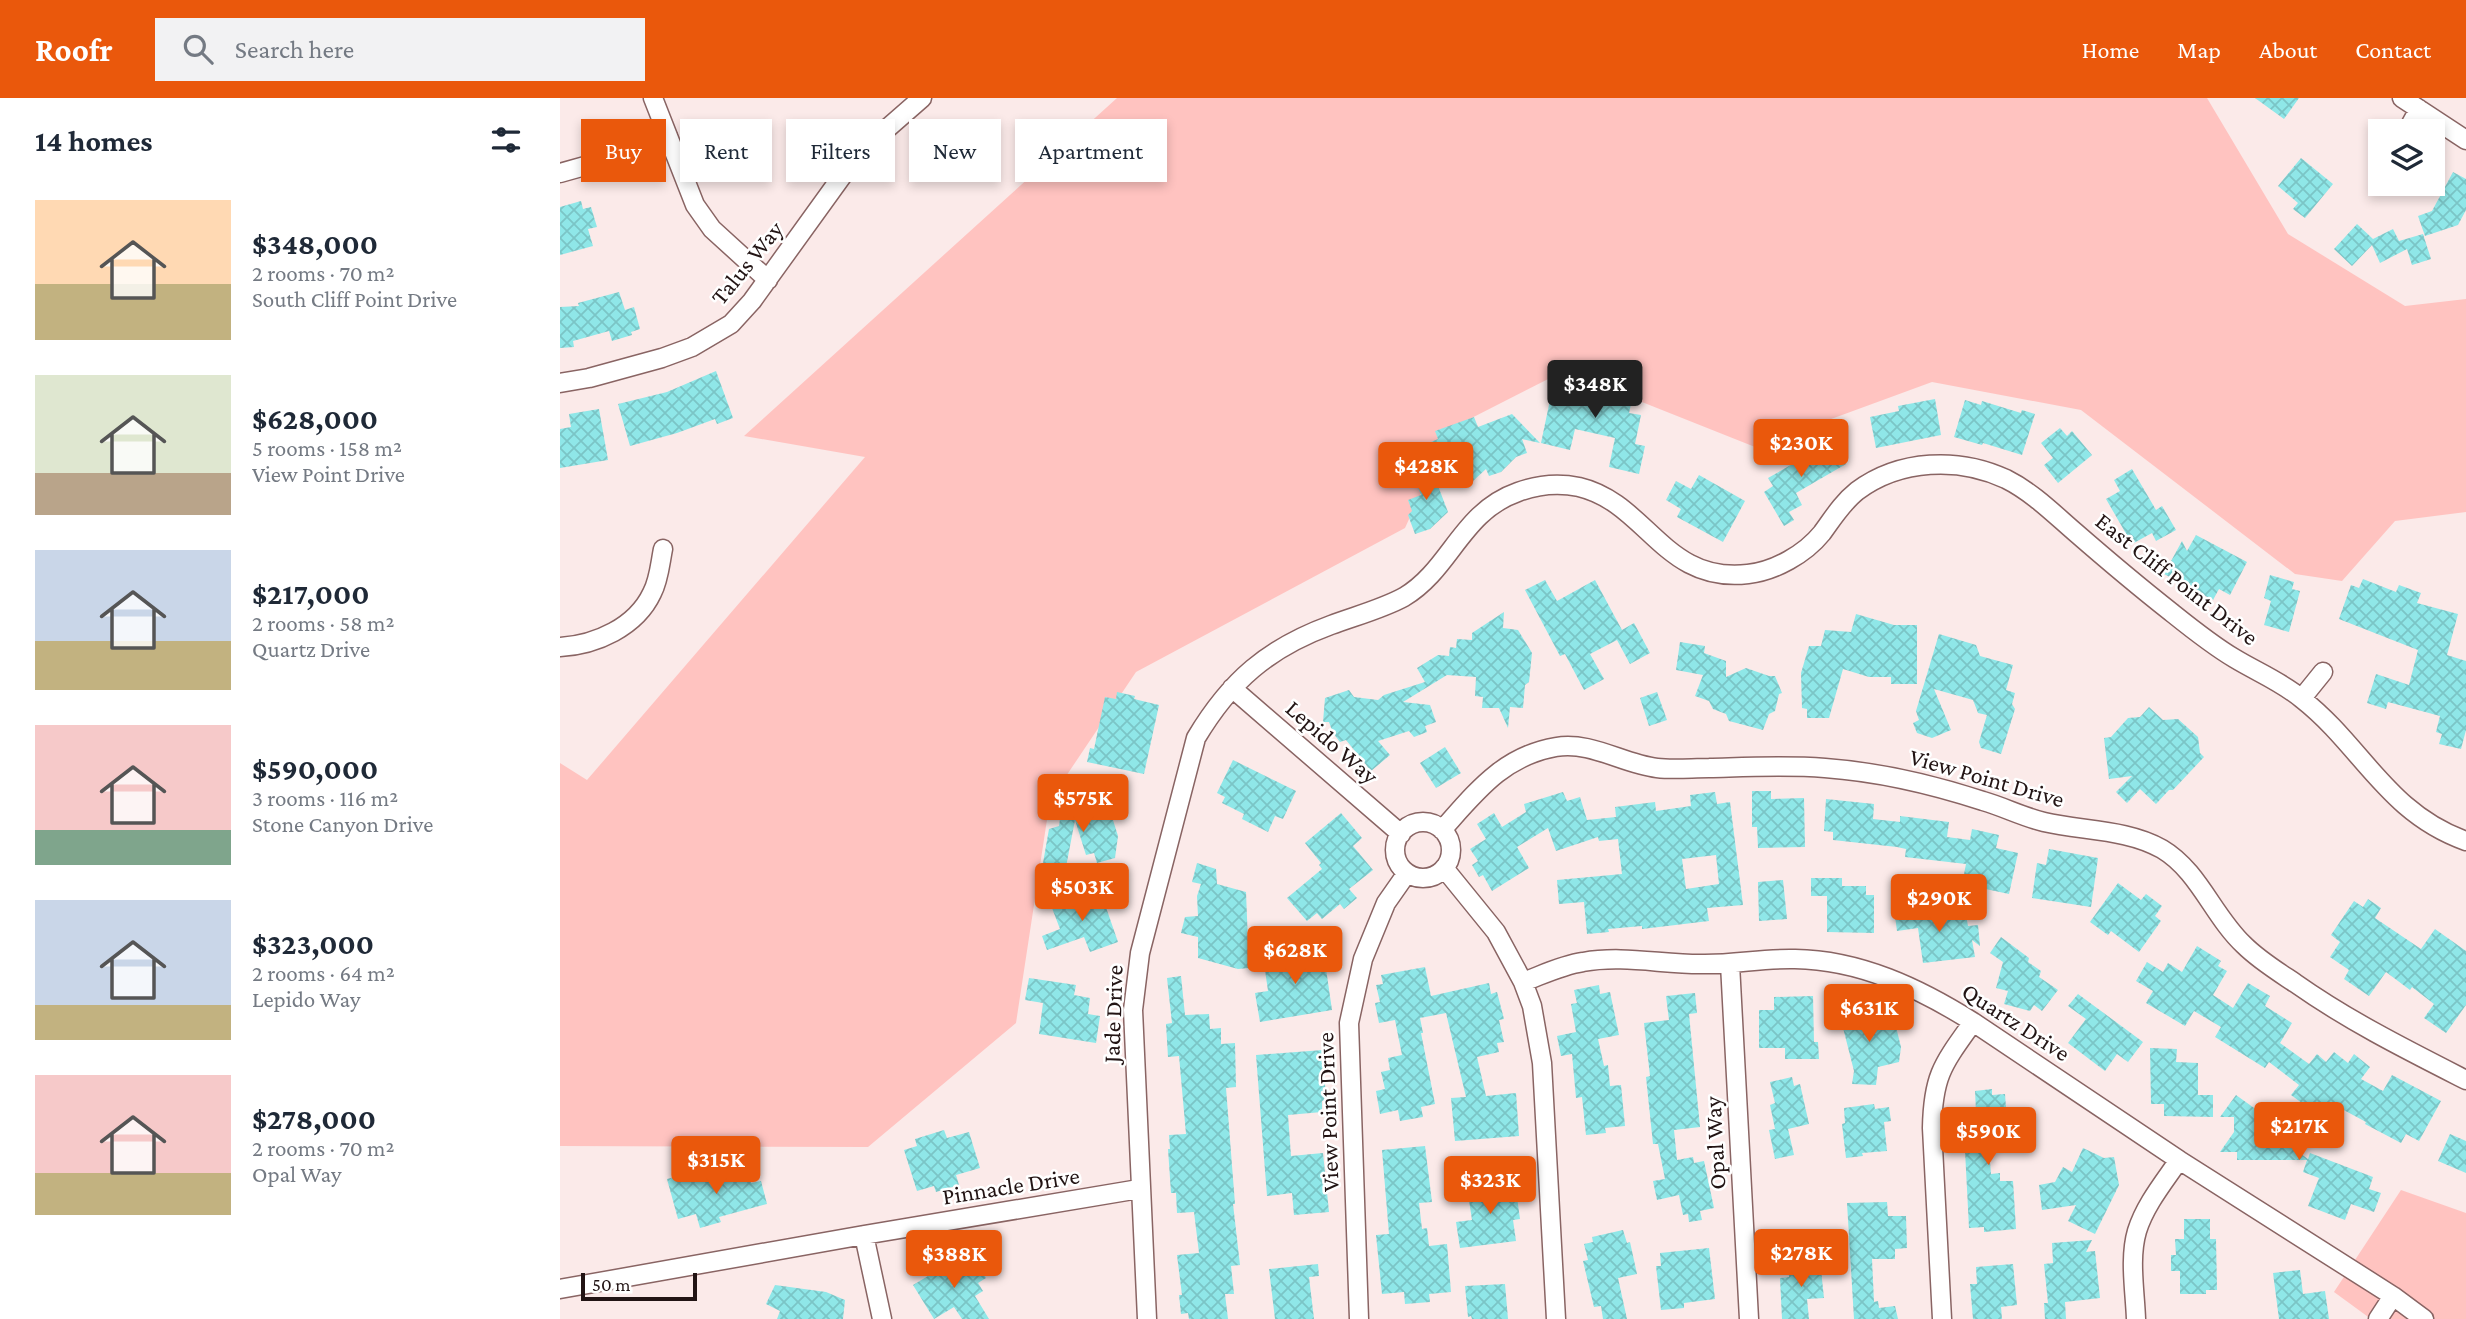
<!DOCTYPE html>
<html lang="en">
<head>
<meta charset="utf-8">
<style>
  :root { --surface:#fff; --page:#f2f2f3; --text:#1f2937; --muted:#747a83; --accent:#ea580c }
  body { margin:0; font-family:"Crimson Pro",serif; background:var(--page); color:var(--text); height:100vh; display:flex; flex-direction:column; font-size:26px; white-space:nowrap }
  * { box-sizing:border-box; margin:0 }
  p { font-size:23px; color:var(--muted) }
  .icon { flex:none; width:38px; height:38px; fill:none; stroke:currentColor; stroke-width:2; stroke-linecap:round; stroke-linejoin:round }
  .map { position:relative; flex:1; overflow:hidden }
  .details { display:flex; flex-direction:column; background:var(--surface); width:560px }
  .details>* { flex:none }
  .top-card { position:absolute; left:21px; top:21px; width:665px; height:63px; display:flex; gap:14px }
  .buttons { position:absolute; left:1808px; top:21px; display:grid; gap:14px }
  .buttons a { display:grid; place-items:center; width:77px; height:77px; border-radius:0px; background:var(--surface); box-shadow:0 4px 10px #0003; font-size:35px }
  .scale { position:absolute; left:21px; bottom:18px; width:116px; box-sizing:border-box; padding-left:7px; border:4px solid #221414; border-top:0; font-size:19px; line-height:24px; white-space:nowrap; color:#221414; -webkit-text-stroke:5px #fff; paint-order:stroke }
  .price { position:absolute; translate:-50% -60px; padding:0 16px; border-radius:7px; background:var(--accent); color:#fff; font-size:23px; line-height:46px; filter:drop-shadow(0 2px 4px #0008) }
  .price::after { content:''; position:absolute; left:50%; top:42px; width:21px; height:16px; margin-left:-10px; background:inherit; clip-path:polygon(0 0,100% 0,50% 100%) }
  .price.active { background:#222; color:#fff }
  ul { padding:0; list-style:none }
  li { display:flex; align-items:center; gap:21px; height:175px; padding:0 35px }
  li span { display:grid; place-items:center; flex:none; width:196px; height:140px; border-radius:0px; color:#555 }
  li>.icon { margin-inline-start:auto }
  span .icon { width:84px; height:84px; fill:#fffc; stroke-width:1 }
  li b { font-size:30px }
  h2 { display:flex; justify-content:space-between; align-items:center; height:84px; padding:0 35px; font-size:30px }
  .chip { padding:0 24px; border-radius:0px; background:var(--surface); box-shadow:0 4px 10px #0003; font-size:24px; line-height:63px }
  .chip.active { background:var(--accent); color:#fff }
  header { display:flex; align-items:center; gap:42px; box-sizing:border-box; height:98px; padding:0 35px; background:var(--accent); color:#fff }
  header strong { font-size:33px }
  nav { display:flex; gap:38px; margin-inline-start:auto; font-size:24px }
  .search { width:490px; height:63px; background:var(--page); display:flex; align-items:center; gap:18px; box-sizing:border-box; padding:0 24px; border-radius:0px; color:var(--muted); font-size:26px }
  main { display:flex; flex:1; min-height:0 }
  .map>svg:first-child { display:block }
</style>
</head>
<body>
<header>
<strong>Roofr</strong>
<div class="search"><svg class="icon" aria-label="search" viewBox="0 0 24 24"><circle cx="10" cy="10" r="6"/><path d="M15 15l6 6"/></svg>Search here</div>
<nav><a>Home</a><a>Map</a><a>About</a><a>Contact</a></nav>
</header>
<main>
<section class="details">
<h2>14 homes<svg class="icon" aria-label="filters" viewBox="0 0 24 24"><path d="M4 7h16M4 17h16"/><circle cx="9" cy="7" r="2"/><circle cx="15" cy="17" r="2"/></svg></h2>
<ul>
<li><span style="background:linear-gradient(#ffd9b3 60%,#c2b280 0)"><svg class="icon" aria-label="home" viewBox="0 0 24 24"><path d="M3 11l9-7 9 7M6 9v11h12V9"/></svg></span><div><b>$348,000</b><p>2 rooms · 70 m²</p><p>South Cliff Point Drive</p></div></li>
<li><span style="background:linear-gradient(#dfe7d0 70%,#b9a48a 0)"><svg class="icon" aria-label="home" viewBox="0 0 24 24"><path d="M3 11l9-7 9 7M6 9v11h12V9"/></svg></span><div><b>$628,000</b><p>5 rooms · 158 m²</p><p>View Point Drive</p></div></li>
<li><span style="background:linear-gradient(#c9d6e8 65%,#c2b280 0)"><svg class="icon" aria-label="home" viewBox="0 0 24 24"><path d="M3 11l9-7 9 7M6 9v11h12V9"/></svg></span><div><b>$217,000</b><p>2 rooms · 58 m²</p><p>Quartz Drive</p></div></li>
<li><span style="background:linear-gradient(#f6c9c9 75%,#7fa58c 0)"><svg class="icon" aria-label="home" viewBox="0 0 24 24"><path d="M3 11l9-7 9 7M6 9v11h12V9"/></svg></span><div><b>$590,000</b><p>3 rooms · 116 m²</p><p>Stone Canyon Drive</p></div></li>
<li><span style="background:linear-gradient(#c9d6e8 75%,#c2b280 0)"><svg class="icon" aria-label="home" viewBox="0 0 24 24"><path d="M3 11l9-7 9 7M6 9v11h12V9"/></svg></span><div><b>$323,000</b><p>2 rooms · 64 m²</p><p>Lepido Way</p></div></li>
<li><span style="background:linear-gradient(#f6c9c9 70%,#c2b280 0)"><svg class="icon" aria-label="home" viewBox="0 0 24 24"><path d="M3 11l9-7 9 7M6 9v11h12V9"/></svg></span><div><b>$278,000</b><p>2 rooms · 70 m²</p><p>Opal Way</p></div></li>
</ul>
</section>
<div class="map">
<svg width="1906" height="1221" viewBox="0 0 1906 1221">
  <defs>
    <pattern id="building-cross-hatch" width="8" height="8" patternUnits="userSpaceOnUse" patternTransform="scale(1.75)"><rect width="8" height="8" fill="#8fe7e8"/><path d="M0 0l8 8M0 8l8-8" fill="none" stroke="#7bc5c6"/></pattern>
  </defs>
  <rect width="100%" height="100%" fill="#fbeae9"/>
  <path fill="#ffc3c0" d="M557 0H1647L1728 136 1845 208 1906 201V414L1835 423 1782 483 1735 476 1521 312 1372 284 1195 349 1004 273 890 331 845 430 576 574 490 702 456 925 308 1049 0 1048V665L27 682 305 359 184 338Z
    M1841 1092 1906 1115V1221H1811L1774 1194Z"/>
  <path fill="url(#building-cross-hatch)" fill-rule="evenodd" d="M1695 0H1739L1724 21Z
    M1741 60 1773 86 1745 120 1733 111 1738 105 1718 88Z
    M1893 74 1906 81V112L1898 127 1865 138 1858 118 1872 113Z
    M21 103 23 111 31 109 37 129 28 131 33 148 0 157V109Z
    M1797 126 1813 141 1833 131 1839 143 1863 136 1871 161 1852 167 1847 151 1820 165 1812 147 1792 168 1774 151Z
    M59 194 65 212 74 209 80 231 71 234 72 237 52 243 49 233 13 243 14 249 0 250V209L19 208 18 205Z
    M156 273 173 320 157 326 155 321 117 335 70 348 58 306 107 294Z
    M994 283 1023 289 1025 283 1074 294 1069 315 1081 317 1075 346 1085 348 1079 376 1049 369 1055 340 1015 331 1010 352 981 345Z
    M1375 301 1381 337 1316 350 1310 319 1339 313 1338 308Z
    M1405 302 1421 307 1422 303 1461 315 1462 312 1475 316 1462 357 1423 345 1422 347 1394 339Z
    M39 311 48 362 0 370V331L11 329 9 316Z
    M952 316 980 345 962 341 967 355 956 359 941 374 929 378 926 371 913 383 900 388 870 357 875 353 871 344 878 341 875 333 914 319 918 329Z
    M1500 330 1507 338 1512 333 1532 357 1498 385 1484 367 1493 360 1481 345Z
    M1273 343 1286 366 1236 395 1242 407 1229 414 1234 422 1224 428 1204 394 1213 388 1208 380Z
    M870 367 888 414 870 431 855 436 848 417 852 413 848 402 861 397 852 374Z
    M1572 371 1596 412 1602 408 1616 432 1596 443 1592 435 1572 446 1546 401 1560 393 1554 382Z
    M1139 377 1185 403 1163 444 1117 419 1121 411 1106 402 1116 383 1131 391Z
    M1636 437 1687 464 1670 497 1659 491 1653 502 1604 476 1622 443 1627 453Z
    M1710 477 1734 484 1732 491 1740 493 1729 534 1704 527 1711 503 1704 500Z
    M1803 481 1836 494 1839 487 1861 495 1857 505 1898 516 1887 557 1906 563V632L1901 651 1879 646 1882 636 1876 634 1880 618 1828 604 1826 611 1807 605 1816 576 1849 587 1858 552 1779 521 1791 487 1799 490Z
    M985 482 997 503 1035 482 1062 532 1074 525 1090 555 1070 566 1057 542 1030 556 1044 581 1024 592 1005 556 1000 558 965 492Z
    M944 514 943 530 958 532 972 555 969 584 965 587 963 610 950 609 948 630 939 610H922L923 599 915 598 916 579 887 577 843 604 870 607 876 624 865 628 867 634 854 639 849 633 818 643 830 657 811 673 786 642 780 644 773 635 769 624H763L765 600 789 592 794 599 818 602 824 597 865 584 857 570 878 557 889 558 890 549 896 550 897 541 912 542V535Z
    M1296 516 1334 527H1357V586H1331V579H1309L1283 571 1269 620H1247V611L1242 610 1241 575 1249 548H1261L1265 532 1291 534Z
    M1379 536 1416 547 1420 558 1453 567 1446 592 1455 595 1452 606 1455 611 1441 656 1421 650 1419 644 1427 617 1418 615 1413 602 1374 591 1391 632 1372 640 1357 635 1353 625 1359 622 1356 613Z
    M1120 544 1145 548 1144 555 1166 563V579L1186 570 1209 578H1215L1222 595 1219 596 1215 613 1209 616 1203 632 1169 623 1166 616 1153 611 1149 603 1135 598 1143 577 1116 572Z
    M557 594 575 598 574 601 599 607 584 676 527 664 530 650 534 651 545 599 556 601Z
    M1097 594 1107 622 1089 628 1080 600Z
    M1589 609 1603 622 1618 621 1638 639 1640 655 1644 659 1613 692H1609L1596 706 1580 691 1567 705 1556 694 1572 678 1549 681 1544 640 1551 639 1568 620 1580 619Z
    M885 649 901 675 876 690 860 665Z
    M673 662 736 693 723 721 715 718 708 734 682 721 684 716 662 705 665 699 657 695Z
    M1192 693H1211V701L1244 700 1245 749 1198 750 1197 729H1192Z
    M1003 694 1007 703 1020 699 1027 722 1056 719 1055 709 1095 704 1096 713 1131 708 1130 697 1155 694 1157 706 1170 704 1183 807 1147 810 1149 823 1082 831V828L1048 831 1049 834 1027 836 1024 804 999 806 997 782 1062 776 1058 741 1039 743 1038 739 996 753 988 730 957 749 969 770 932 793 923 777 919 779 912 767 918 763 910 751 926 741 917 726 934 715 942 729 966 714 964 706ZM1156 757 1159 786 1126 791 1122 761Z
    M532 700 534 707 547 703 558 738 555 760 537 765 534 755 526 757 515 722 506 769 483 765 489 731 499 728 501 714 518 709V704Z
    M1266 701 1314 706 1313 721 1340 724V718L1389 724 1387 739 1410 742 1412 731 1439 737 1436 750 1458 755 1449 796 1402 786 1406 766 1345 759 1346 751 1337 749 1273 742V734L1264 733Z
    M781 715 802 740 793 748 813 772 789 791 797 800 784 811 780 806 762 821 757 815 747 823 727 800 762 771 759 767 761 765 745 745Z
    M1489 751 1538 760 1531 809 1472 800 1477 765 1486 767Z
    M637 765 656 771 657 786 686 794 689 870 678 871 638 860V839L621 835 625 819 638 818 637 798 641 786 632 784Z
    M1251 780H1282V788H1306V797H1314V835L1267 834V798H1251Z
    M1223 782 1227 821 1199 823 1198 784Z
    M1558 785 1581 802 1586 796 1602 808 1595 818 1601 823 1579 854 1551 833 1548 837 1530 824Z
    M528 791 531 798 541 795 558 844 530 854 524 839 487 852 482 838 500 831 492 810 509 805 506 798Z
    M1808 801 1821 810 1815 820 1861 851 1875 831 1906 853V907L1886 935 1864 920 1874 906 1852 889 1850 892 1826 874 1809 898 1784 881 1789 872 1770 859 1780 844 1771 837 1794 803 1803 809Z
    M1371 806 1373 821 1406 817 1408 828 1418 827 1420 848 1412 842 1415 859 1363 865 1358 830 1337 833 1334 811Z
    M1441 839 1469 860 1468 864 1481 873 1479 879 1498 892 1482 913 1474 907 1470 913 1444 906 1448 893 1436 890 1443 864 1430 855Z
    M1637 848 1661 863 1658 868 1667 873 1653 897 1673 910 1688 885 1710 898 1705 908 1732 925 1720 945 1749 966 1757 956 1766 964 1774 954 1788 965 1794 956 1810 969 1801 981 1823 993 1832 977 1881 1003 1859 1043 1846 1036 1841 1045 1805 1026 1806 1024 1780 1010 1777 1013 1765 1005 1757 1016 1731 997 1739 987 1709 964 1705 970 1655 939 1661 929 1634 913 1625 928 1586 905 1593 893 1576 883 1587 864 1603 874 1608 865 1622 874Z
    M763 850 772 912 700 924 695 895 708 893 705 872 714 870 711 855 729 852 730 855Z
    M865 869 871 898 929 885 931 896 937 894 944 921 939 922 944 944 937 945 939 954 917 959 926 998 956 995 959 1038 895 1043 891 1000 906 999 886 915 860 920 863 935H861L875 1006 861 1009 863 1019 840 1023 838 1012 820 1016 816 993 825 991 821 974 830 972 828 960 842 957 835 922 819 925 815 905 820 904 816 887 823 886 821 877Z
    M621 878 625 917 649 916 650 931 661 930V946L675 945 676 989 666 990 675 1106H673L680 1167 671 1168 674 1196H665L668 1221H629L628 1215 621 1216 619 1197H622L617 1157 639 1155 634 1114 617 1115 616 1095H611L608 1051H610L609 1037 626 1036 619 958 608 959 606 926 612 925 607 880Z
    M469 880 516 887 514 897 530 900 528 916 540 918 536 945 479 936 483 905 465 902Z
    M1039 887 1040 896 1050 894 1059 937 1038 941 1044 968 1048 967 1050 988 1061 987 1065 1028 1045 1030 1046 1035 1026 1037 1022 999 1016 1000 1012 956 1001 958 997 938 1016 934 1011 906 1017 905 1014 892Z
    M1135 895 1137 915 1129 916 1140 1029 1114 1032 1117 1062 1133 1059 1134 1065 1144 1063 1154 1110 1140 1113 1142 1122 1129 1124 1128 1116 1123 1117 1119 1097 1097 1102 1093 1083 1105 1081 1098 1046H1093L1086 979 1090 978 1084 925 1109 922 1106 898Z
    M1518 896 1583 944 1568 964 1557 956 1545 973 1508 945 1526 921 1508 908Z
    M1253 898 1254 944H1258L1259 961H1225V950H1199V912H1214V899Z
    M1280 907 1297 909 1306 907 1309 922 1335 925 1341 949 1339 964 1318 969 1316 987 1292 986 1294 973 1279 914Z
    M1590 950 1617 951 1616 964 1638 965V997H1653V1019L1604 1018V1006H1591Z
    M763 952 766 1002 762 1003V1014L728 1017 731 1058 763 1055 769 1114 734 1117 732 1095 707 1098 696 957Z
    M1232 979 1234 988 1240 986 1249 1026 1228 1031 1234 1057 1215 1061 1209 1032 1215 1031 1210 1007 1215 1005 1210 984Z
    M1432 991V997L1445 996 1448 1036 1435 1037 1436 1052H1429L1431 1076 1440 1075V1083H1453L1456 1131 1424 1134V1129L1409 1130 1404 1033 1413 1032 1411 1013H1416L1415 993Z
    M1676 997 1722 1030 1716 1038 1748 1061 1750 1055 1813 1079 1809 1091 1821 1095 1814 1114 1791 1106 1785 1122 1748 1108 1759 1080 1743 1074 1747 1062H1677V1054H1660L1674 1034V1019H1660Z
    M1314 1006 1315 1011 1329 1009 1331 1023 1324 1024 1327 1053 1302 1055 1303 1058 1286 1060 1282 1026 1285 1025 1284 1010Z
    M384 1032 387 1040 409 1034 420 1070 396 1077 399 1087 376 1094 374 1088 357 1093 344 1052 357 1048 355 1041Z
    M1890 1036 1906 1043V1075L1878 1063Z
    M865 1048 872 1104 859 1105 862 1131 867 1130 869 1148 887 1146 891 1194 869 1196 870 1204 845 1206 844 1194 822 1196 816 1137 829 1136 822 1052Z
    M1523 1050 1544 1060 1554 1059 1559 1087 1535 1136 1508 1123 1516 1107 1482 1112 1479 1087 1495 1084 1503 1069 1512 1074Z
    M187 1068 191 1085 201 1083 207 1106 159 1119 161 1124 140 1130 136 1116 118 1121 107 1081 122 1077 124 1084Z
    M950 1083 952 1099H957L960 1121 953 1122 956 1143 900 1150 896 1124 912 1122 907 1089Z
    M1327 1104 1328 1118H1346L1347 1150 1335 1151V1161H1312L1314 1204 1318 1203 1319 1210 1335 1208 1338 1221H1294L1287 1105Z
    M1624 1121H1650V1141H1656L1657 1192H1646V1196H1620V1173H1611V1157H1616L1615 1141H1624Z
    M1063 1132 1067 1145 1070 1144 1077 1176 1058 1180 1067 1221H1043L1041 1208 1034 1209 1023 1163 1028 1162 1024 1146 1033 1144 1032 1139Z
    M1532 1142 1526 1154 1535 1153 1540 1200 1505 1204 1506 1221H1485L1484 1205H1488L1484 1166 1493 1165 1492 1145Z
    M1149 1150 1155 1201 1124 1205V1210L1101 1212 1096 1168H1101L1100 1155Z
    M403 1157 407 1163 414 1159 426 1180 418 1185 423 1193 415 1198 429 1221H402L394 1209 374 1221 353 1187Z
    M1260 1162 1264 1200 1247 1201 1249 1221H1222L1220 1180 1229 1179 1228 1165Z
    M758 1166 759 1178 749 1179 754 1221H715L709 1171Z
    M1453 1166 1457 1207 1441 1209 1442 1221H1413L1410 1186H1417L1416 1169Z
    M1740 1172 1743 1196 1765 1193 1769 1221H1719L1713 1175Z
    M945 1186 948 1221H912L911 1218 908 1219 905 1188Z
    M215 1187 266 1194 285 1202 283 1221H217L220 1213 206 1206Z"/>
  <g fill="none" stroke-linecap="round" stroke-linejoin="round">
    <g stroke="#896463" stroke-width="21">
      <path id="minor" d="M93 0 135 107 152 131 208 182
        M1842 0 1906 42
        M1847 33 1859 11
        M0 75 32 66 108 38
        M0 285 29 280 102 260 132 249 171 226 192 203 298 56 362 0
        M0 549C36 547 76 529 92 495 99 482 100 466 103 451
        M672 590 841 736
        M1742 600 1763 574
        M835 752a28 28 0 1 1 56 0a28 28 0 1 1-56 0Z
        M882 732C916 694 943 658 996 649 1031 643 1063 666 1097 670 1114 672 1132 670 1149 670 1188 669 1226 667 1265 670 1320 674 1371 686 1423 703 1444 709 1463 719 1484 724 1522 733 1567 731 1602 751 1639 773 1653 818 1684 847 1699 862 1717 873 1735 885 1789 923 1847 952 1906 982
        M884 770 936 834 963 884 972 908 982 965 996 1221
        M1170 866 1189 1221
        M963 884C982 877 1002 867 1023 864 1062 857 1101 866 1140 866 1172 867 1203 860 1235 861 1300 862 1359 890 1413 924L1619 1062 1833 1198 1864 1221
        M304 1137 322 1221
        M0 1191 304 1137 579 1091
        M587 1221 573 912 580 855 636 640C670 583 708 550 771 527 795 518 822 511 844 499 891 471 901 414 958 394 977 387 999 385 1019 389 1087 405 1104 486 1188 476 1215 473 1245 456 1262 435 1273 420 1282 405 1297 393 1340 361 1399 359 1446 381 1472 394 1493 415 1515 434 1546 461 1578 488 1611 514 1631 530 1652 547 1674 560 1697 574 1722 584 1742 601 1802 648 1827 715 1906 743
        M799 1221 789 925 803 861 826 805 847 775
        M1382 1221 1372 1030C1373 977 1383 966 1413 924
        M1576 1221C1575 1193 1569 1160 1577 1133 1585 1107 1604 1084 1619 1062
        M1818 1221 1833 1198"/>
    </g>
    <use href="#minor" stroke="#fff" stroke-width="18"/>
  </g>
  <g text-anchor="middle" stroke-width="5" stroke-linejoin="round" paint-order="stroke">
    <g font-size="24" fill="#221414" stroke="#fff">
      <text transform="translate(187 165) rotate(-51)" y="8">Talus Way</text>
      <text transform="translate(1617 481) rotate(38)" y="8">East Cliff Point Drive</text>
      <text transform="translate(772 644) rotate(41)" y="8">Lepido Way</text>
      <text transform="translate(1427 680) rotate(16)" y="8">View Point Drive</text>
      <text transform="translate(553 916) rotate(-88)" y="8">Jade Drive</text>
      <text transform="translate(1456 924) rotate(33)" y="8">Quartz Drive</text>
      <text transform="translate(768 1014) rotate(-92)" y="8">View Point Drive</text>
      <text transform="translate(1155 1045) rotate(-93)" y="8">Opal Way</text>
      <text transform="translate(451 1088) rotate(-9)" y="8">Pinnacle Drive</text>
    </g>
  </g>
</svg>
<div class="buttons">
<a><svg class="icon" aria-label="layers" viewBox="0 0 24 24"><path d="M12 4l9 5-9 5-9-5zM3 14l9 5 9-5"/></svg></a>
</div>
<div class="scale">50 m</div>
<b class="price active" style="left:1035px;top:322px">$348K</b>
<b class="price" style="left:1241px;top:381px">$230K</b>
<b class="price" style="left:866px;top:404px">$428K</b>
<b class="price" style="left:523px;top:736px">$575K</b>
<b class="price" style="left:522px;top:825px">$503K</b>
<b class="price" style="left:1379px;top:836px">$290K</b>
<b class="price" style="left:735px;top:888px">$628K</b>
<b class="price" style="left:1309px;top:946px">$631K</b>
<b class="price" style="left:1739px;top:1064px">$217K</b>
<b class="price" style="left:1428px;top:1069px">$590K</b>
<b class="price" style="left:156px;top:1098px">$315K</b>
<b class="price" style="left:930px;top:1118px">$323K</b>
<b class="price" style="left:1241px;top:1191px">$278K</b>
<b class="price" style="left:394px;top:1192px">$388K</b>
<div class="top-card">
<a class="chip active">Buy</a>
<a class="chip">Rent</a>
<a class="chip">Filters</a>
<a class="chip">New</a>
<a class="chip">Apartment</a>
</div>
</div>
</main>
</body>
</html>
